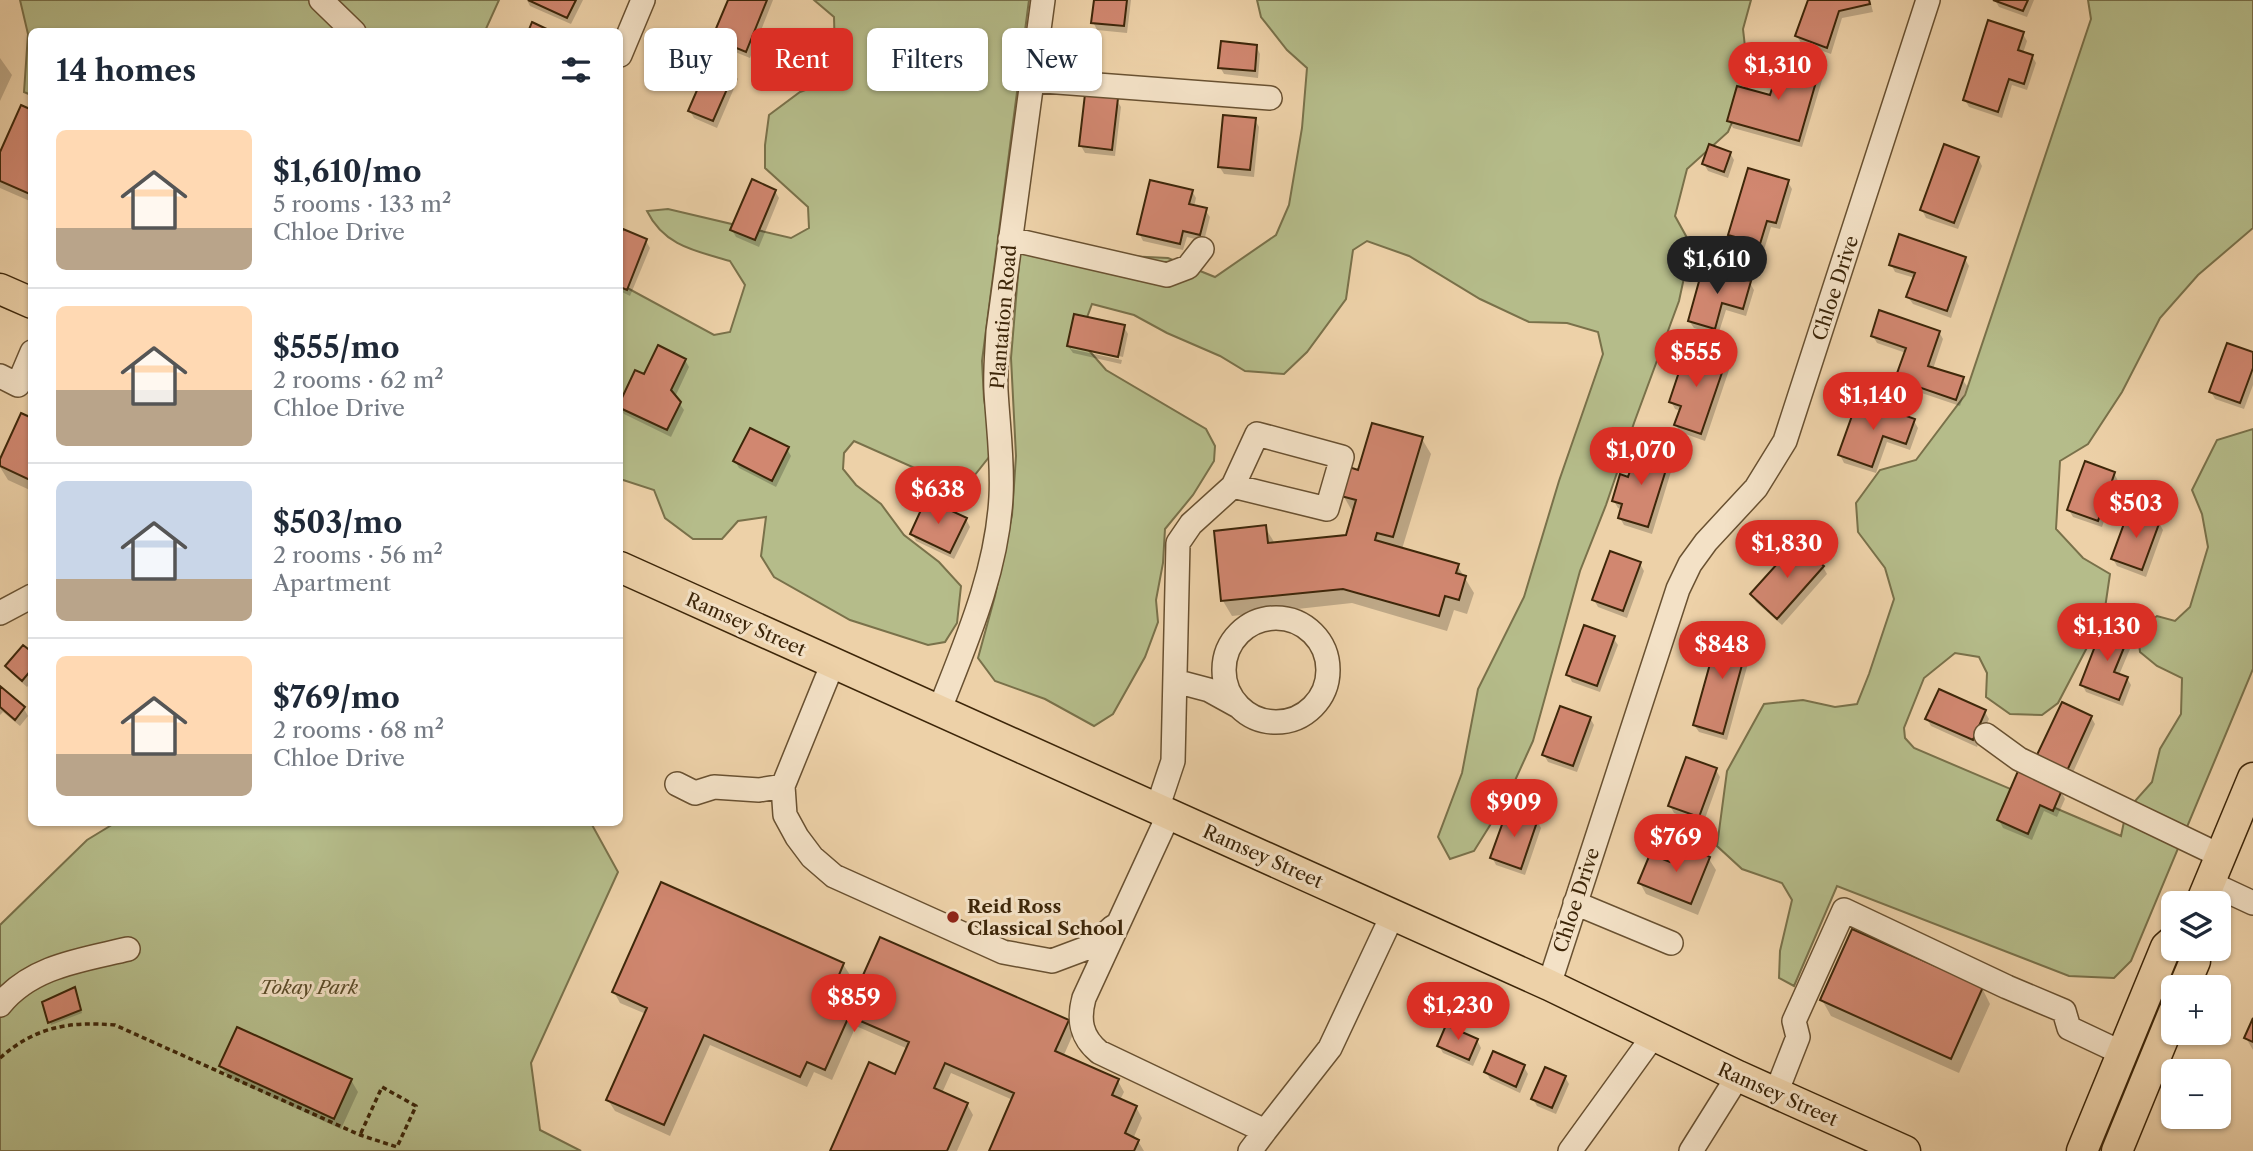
<!DOCTYPE html>
<html lang="en">
<head>
<meta charset="utf-8">
<style>
  :root { --surface:#fff; --page:#f2f2f3; --text:#1f2937; --muted:#747a83; --line:#e0e1e3; --accent:#d93025 }
  body { margin:0; font-family:"Libre Caslon Text",serif; background:var(--page); color:var(--text); height:100vh; display:flex; flex-direction:column; font-size:26px; white-space:nowrap }
  * { box-sizing:border-box; margin:0 }
  p { font-size:23px; color:var(--muted) }
  .icon { flex:none; width:38px; height:38px; fill:none; stroke:currentColor; stroke-width:2; stroke-linecap:round; stroke-linejoin:round }
  .map { position:relative; flex:1; overflow:hidden }
  .panel { position:absolute; left:28px; top:28px; width:595px; height:798px; display:flex; flex-direction:column; background:var(--surface); border-radius:10px; box-shadow:0 2px 5px #0004 }
  .panel>* { flex:none }
  .banner { position:absolute; left:644px; top:28px; width:665px; height:63px; display:flex; gap:14px }
  .fabs { position:absolute; left:2161px; top:891px; display:grid; gap:14px }
  .fabs a { display:grid; place-items:center; width:70px; height:70px; border-radius:10px; background:var(--surface); box-shadow:0 2px 5px #0004; font-size:35px }
  .price { position:absolute; translate:-50% -60px; padding:0 16px; border-radius:24px; background:var(--accent); color:#fff; font-size:23px; line-height:46px; filter:drop-shadow(0 2px 4px #0008) }
  .price::after { content:''; position:absolute; left:50%; top:42px; width:21px; height:16px; margin-left:-10px; background:inherit; clip-path:polygon(0 0,100% 0,50% 100%) }
  .price.on { background:#222; color:#fff }
  ul { padding:0; list-style:none }
  li { display:flex; align-items:center; gap:21px; height:175px; padding:0 28px }
  li+li { border-top:2px solid var(--line) }
  li span { display:grid; place-items:center; flex:none; width:196px; height:140px; border-radius:10px; color:#555 }
  li>.icon { margin-inline-start:auto }
  span .icon { width:84px; height:84px; fill:#fffc; stroke-width:1 }
  li b { font-size:30px }
  h2 { display:flex; justify-content:space-between; align-items:center; height:84px; padding:0 28px; font-size:30px }
  .chip { padding:0 24px; border-radius:10px; background:var(--surface); box-shadow:0 2px 5px #0004; font-size:24px; line-height:63px }
  .chip.on { background:var(--accent); color:#fff }
  .map>svg:first-child { display:block }
</style>
</head>
<body>
<div class="map">
<svg width="2253" height="1151" viewBox="0 0 2253 1151">
  <rect width="100%" height="100%" fill="#edd1a8"/>
  <filter id="stains"><feTurbulence type="fractalNoise" baseFrequency=".00286" numOctaves="4"/><feColorMatrix values="0 0 0 0 .2 0 0 0 0 .09 0 0 0 0 .02 0 0 0 .5 -.17"/></filter>
  <radialGradient id="worn" r=".72"><stop offset=".6" stop-color="#630" stop-opacity="0"/><stop offset="1" stop-color="#630" stop-opacity=".3"/></radialGradient>
  <path fill="#b5bc8a" stroke="#79714a" stroke-width="2" d="M20 0H499L485 31 32 32 31 95 24 92 28 34Z
    M814 0H1029L982 361 984 399 993 452 974 476 937 478 854 441 844 453 843 469 856 485 881 504 904 535 939 562 961 586 957 623 945 642 928 645 850 620 774 577 761 556 766 517 738 521 722 539H693L665 518 654 490 620 479V284L714 335 730 332 745 285 730 261C696 251 664 246 647 211L668 209 791 238 809 228 808 207 765 168V145L769 115 800 92 827 82 835 56 834 17Z
    M1257 0H1751L1743 29 1749 82 1728 132 1687 169 1675 216 1691 245 1679 301 1634 423 1606 505 1580 571 1533 741 1507 798 1474 851 1450 859 1438 837 1462 773 1478 689 1524 597 1559 481 1603 354 1598 332 1567 323 1529 322 1480 299 1409 256 1367 241 1353 250 1346 299 1307 352 1284 374 1245 371 1220 356 1167 333 1134 315 1092 304 1079 339 1106 370 1206 429 1215 446 1214 461 1193 495 1165 529 1163 563 1156 600 1158 622 1145 657 1113 714 1094 726 1045 699 995 681 978 658 995 596 1012 515 1016 456 1011 358 1020 251 1168 258 1215 277 1276 235 1289 205 1302 128 1307 68 1287 50 1261 17Z
    M2088 0H2253V228L2198 275 2160 318 2122 392 2088 444 2060 461 2056 529 2083 558 2110 574 2104 615 2058 703 2042 715 2010 714 1986 697 1987 673 1979 657 1955 653 1924 678 1904 728 1905 738 1914 748 2121 836 2125 817 2135 801 2152 782 2160 749 2181 714 2182 678 2157 666 2140 652C2137 633 2141 627 2157 616L2175 621 2190 607 2208 547 2202 514 2192 490 2217 440 2253 429V669L2131 961 2114 978 2069 976 1837 886 1794 986 1779 978 1780 951 1792 900 1782 883 1742 869 1717 846 1727 771 1764 704 1803 700 1835 707 1857 704 1869 674 1894 599 1885 568 1858 532 1856 503 1880 470 1916 460 1965 395 2091 19Z
    M115 823H591L618 872 531 1063 540 1130 581 1151H0V925L87 840Z"/>
  <path fill="#0003" d="M527 0H583L571 24 530 6Z
    M730 0H773L750 58 718 45 714 38Z
    M1096 0H1131L1127 33 1097 30 1093 22Z
    M1810 0H1870L1873 12 1842 18 1831 54 1801 43 1797 36Z
    M1995 0H2034L2027 17 1999 7Z
    M2023 34 2027 41 2023 53 2032 56 2036 63 2027 90 2012 85 2002 118 1969 107 1965 100Z
    M1256 46 1260 54 1258 78 1224 74 1220 67Z
    M0 58 12 75 0 101Z
    M1819 69 1823 77 1802 147 1733 128 1729 120Z
    M733 72 738 79 717 128 694 118 690 111Z
    M1116 99 1121 107 1115 156 1085 153 1081 146Z
    M32 112V202L0 188V156Z
    M1255 120 1259 127 1254 177 1224 174 1219 166Z
    M1730 153 1734 160 1728 178 1708 171 1704 164Z
    M1978 158 1982 166 1958 229 1926 218 1922 210Z
    M1788 182 1792 189 1780 229 1771 227 1764 250 1734 242 1730 234Z
    M775 191 779 198 759 247 736 237 732 230Z
    M1192 191 1196 198 1194 207 1205 210 1210 217 1204 241 1187 237 1183 250 1143 241 1139 233Z
    M624 231 646 241 650 248 630 296 620 291V241Z
    M1965 259 1969 266 1951 318 1913 304 1908 297 1915 278 1895 272 1891 264Z
    M1750 283 1754 290 1746 316 1726 310 1718 335 1694 328 1689 321Z
    M1124 327 1128 334 1123 357 1071 345V349L1122 360 1121 364 1073 353 1068 346Z
    M1939 332 1943 339 1933 369 1962 379 1967 386 1960 406 1901 386 1897 379 1906 353 1877 343 1873 336Z
    M2253 354V385L2244 409 2215 399 2211 392Z
    M685 360 689 367 675 397 684 410 671 437 624 414 620 407 636 372 645 376Z
    M1725 362 1729 370 1705 441 1680 432 1676 425 1681 411 1675 409 1671 401Z
    M32 420V491L8 480 0 467V463Z
    M1914 421 1918 428 1910 450 1887 442 1876 473 1844 463 1840 455Z
    M1422 439 1431 454 1402 549 1457 565 1474 593 1467 614 1454 610 1447 631 1352 603 1232 616 1223 601 1216 533 1265 527 1274 542 1347 536 1355 512 1352 511 1343 495 1359 472Z
    M787 449 791 456 776 487 739 468 735 461Z
    M1669 458 1673 465 1652 534 1624 525 1620 518 1622 509 1618 508 1614 501 1629 479Z
    M2114 473 2118 481 2102 527 2073 517 2069 510Z
    M966 519 970 527 954 559 916 541 912 534Z
    M2159 523 2163 530 2146 577 2117 566 2113 559Z
    M1797 544 1823 567 1827 574 1782 625 1756 602 1752 594Z
    M1640 564 1644 571 1627 618 1598 607 1594 600Z
    M2128 635 2133 642 2119 675 2127 678 2131 685 2123 706 2086 692 2082 684Z
    M1613 638 1618 645 1600 692 1572 682 1568 674Z
    M1749 638 1753 645 1727 740 1699 732 1694 725Z
    M32 654V681L27 687 11 673 7 666Z
    M0 689 24 709 28 716 20 726 3 712 0 715Z
    M1985 712 1989 719 1977 747 1931 726 1927 719Z
    M2091 717 2095 724 2070 779 2041 766Z
    M1590 718 1594 725 1577 772 1548 762 1544 755Z
    M1716 770 1720 777 1703 824 1674 813 1670 806Z
    M2061 791 2065 799 2057 817 2044 811 2032 840 2003 828 1999 820Z
    M1537 821 1541 828 1525 875 1496 865 1492 857Z
    M1709 859 1716 870 1698 915 1646 894 1640 883 1671 864Z
    M843 964 850 975 844 988 857 994 1068 1021 1074 1032 1063 1057 1118 1081 1124 1092 1120 1100 1136 1107 1142 1118 1133 1139 1138 1141 1144 1151H991L1013 1100 951 1073 942 1093 967 1104 973 1115 957 1151H832L896 1076 908 1049 856 1026 832 1080 814 1072 807 1087 710 1045 670 1136 615 1111 608 1100 646 1014 620 1003 614 992Z
    M1982 988 1990 1004 1959 1073 1831 1016 1822 1000Z
    M76 992 82 1013 51 1025 50 1022Z
    M2253 1022V1050L2246 1038Z
    M1477 1040 1481 1048 1473 1066 1443 1053 1439 1046Z
    M221 1066 351 1080 358 1092 341 1129 228 1077Z
    M1524 1067 1528 1074 1520 1093 1490 1079 1486 1072Z
    M1565 1077 1569 1084 1556 1114 1537 1106 1533 1099Z"/>
  <path fill="#d18770" stroke="#3d2609" stroke-width="2" d="M528 0H576L567 18Z
    M728 0H767L746 52 712 38Z
    M1094 0H1127L1124 26 1091 23Z
    M1808 0H1869L1870 4 1839 11 1827 48 1795 36Z
    M1993 0H2028L2023 11Z
    M1988 20 2024 32 2018 50 2033 55 2024 84 2009 79 1998 112 1963 100Z
    M532 22 553 32H528Z
    M1221 41 1257 45 1255 71 1218 68Z
    M1782 57 1820 68 1799 141 1727 121 1737 86 1770 95Z
    M710 60 735 71 713 121 688 111Z
    M1085 94 1118 98 1112 150 1079 146Z
    M21 105 32 110V195L0 181V152Z
    M1223 115 1256 118 1250 170 1218 167Z
    M1709 144 1731 152 1724 172 1702 164Z
    M1944 144 1979 157 1954 223 1920 210Z
    M1748 168 1789 180 1776 223 1767 221 1760 244 1728 235Z
    M752 179 776 190 755 240 730 230Z
    M1150 180 1193 190 1189 204 1207 208 1200 235 1183 231 1180 244 1137 234Z
    M623 229 647 239 627 290 620 287V237Z
    M1899 234 1966 257 1947 311 1906 297 1915 273 1889 265Z
    M1703 267 1751 281 1743 309 1722 303 1715 329 1688 321Z
    M1879 310 1940 331 1928 366 1964 377 1956 400 1895 379 1906 348 1871 336Z
    M1074 314 1125 325 1118 357 1067 346Z
    M2227 343 2253 352V368L2240 403 2209 392Z
    M658 345 686 359 671 390 681 402 667 430 620 408V402L635 370 644 374Z
    M1687 348 1726 361 1701 434 1674 425 1681 406 1669 402Z
    M1858 399 1915 419 1906 444 1883 436 1872 467 1838 455Z
    M21 413 32 418V481L0 466V459Z
    M1372 423 1423 437 1393 537 1377 533 1375 540 1459 564 1456 573 1466 576 1459 600 1445 596 1439 616 1343 589 1221 601 1214 531 1266 525 1268 543 1346 535 1356 500 1341 496 1349 467 1358 470Z
    M750 428 789 447 772 481 733 461Z
    M1638 447 1670 457 1648 527 1618 518 1622 504 1612 501 1620 474 1628 477Z
    M2085 461 2115 472 2098 521 2067 510Z
    M926 499 967 518 950 553 910 534Z
    M2129 510 2160 521 2142 570 2111 559Z
    M1797 542 1824 566 1777 619 1750 594Z
    M1610 551 1641 562 1623 611 1592 600Z
    M2104 623 2130 633 2114 672 2128 677 2119 700 2080 685Z
    M1584 625 1615 636 1597 686 1566 675Z
    M1720 628 1750 636 1723 734 1693 725Z
    M23 645 32 652V669L22 681 5 666Z
    M0 686 25 707 15 720 0 707Z
    M1939 689 1986 710 1973 740 1925 719Z
    M2062 702 2092 716 2066 773 2035 759Z
    M1560 706 1591 717 1573 766 1542 755Z
    M1686 757 1717 768 1699 817 1668 806Z
    M2018 771 2062 790 2053 811 2040 805 2028 834 1997 820Z
    M1508 808 1538 819 1521 869 1490 858Z
    M1677 844 1710 857 1691 904 1638 883 1650 854 1670 862Z
    M661 882 844 963 836 982 856 991 880 937 1069 1020 1055 1051 1119 1079 1112 1095 1137 1106 1125 1133 1139 1140 1134 1151H989L1014 1093 945 1063 934 1088 968 1103 947 1151H830L869 1062 895 1074 909 1042 849 1016 825 1070 807 1062 800 1077 704 1035 664 1125 606 1100 647 1008 612 992Z
    M1852 929 1983 987 1951 1059 1820 1000Z
    M75 987 81 1010 48 1023 42 1002Z
    M2253 1018V1042L2244 1038Z
    M1446 1025 1478 1039 1469 1060 1437 1046Z
    M237 1027 352 1079 334 1119 219 1066Z
    M1493 1051 1525 1065 1516 1087 1484 1072Z
    M1545 1067 1566 1076 1552 1108 1531 1099Z"/>
  <g fill="none" stroke-linecap="round" stroke-linejoin="round">
    <g stroke="#695131" stroke-width="26">
      <path id="minor" d="M321 0 354 32
        M620 55 643 0
        M1031 80 1270 98
        M1010 239 1167 275 1188 267 1202 249
        M0 376 18 385 32 352
        M0 613 32 596
        M1224 670a52 52 0 1 1 104 0a52 52 0 1 1-104 0Z
        M833 663 783 786 785 815 797 837 812 857 834 876 1003 952 1052 961 1092 946 1113 927
        M1175 681 1209 690 1238 706
        M939 711C966 642 997 572 1001 497 1003 461 998 426 996 391 995 371 997 351 998 332L1043 0
        M1986 735 2019 759 2221 856
        M677 784 695 793 714 787 759 790 783 786
        M1157 809 1173 761 1178 543 1191 524 1233 486 1257 434 1342 457 1327 509 1233 486
        M1169 814 1084 998C1078 1020 1081 1037 1099 1052L1265 1131 1330 1048 1393 914
        M2210 883 2253 903
        M1575 903 1671 943
        M1549 985 1678 589 1690 564 1706 542 1756 488 1785 441 1928 0
        M0 1005C31 966 82 960 128 949
        M1776 1093 1798 1037 1794 1021 1844 910 2007 987 2064 1011 2069 1028 2122 1053
        M1250 1151 1265 1131
        M1570 1151 1654 1035
        M1691 1151 1738 1076"/>
    </g>
    <g stroke="#3d2609" stroke-width="33">
      <path id="major" d="M0 289 32 303
        M620 567 1549 985 1738 1076 1905 1151
        M2201 903 2253 778
        M2184 987 2195 961V948
        M2082 1151 2166 947 2174 940
        M2117 1151 2174 1012"/>
    </g>
    <path stroke="#3d2609" stroke-width="3.5" stroke-dasharray="5 3.5" stroke-linecap="butt" d="M0 1058C35 1027 69 1021 115 1025L360 1135 397 1147 416 1106 382 1087 360 1135"/>
    <use href="#minor" stroke="#f3e1c6" stroke-width="23"/>
    <use href="#major" stroke="#edd1a8" stroke-width="30"/>
  </g>
  <circle fill="#8f2418" stroke="#f3e1c6" stroke-width="2.5" cx="953" cy="917" r="7"/>
  <g text-anchor="middle" stroke-width="6" stroke-linejoin="round" paint-order="stroke">
    <g font-size="19" fill="#3d2609" stroke="#f3e1c6">
      <text transform="translate(1835 288) rotate(-72)" y="7">Chloe Drive</text>
      <text transform="translate(1003 317) rotate(-85)" y="7">Plantation Road</text>
      <text transform="translate(746 624) rotate(24)" y="7">Ramsey Street</text>
      <text transform="translate(1263 856) rotate(24)" y="7">Ramsey Street</text>
      <text transform="translate(1576 900) rotate(-72)" y="7">Chloe Drive</text>
      <text transform="translate(1778 1094) rotate(24)" y="7">Ramsey Street</text>
    </g>
    <g font-size="19" font-weight="bold" fill="#3d2609" stroke="#f3e1c6" text-anchor="start">
      <text x="967" y="913">Reid Ross<tspan x="967" dy="22">Classical School</tspan></text>
    </g>
    <g font-size="19" font-style="italic" fill="#5b4c29" stroke="#f3e1c6">
      <text x="309" y="994">Tokay Park</text>
    </g>
  </g>
  <rect width="100%" height="100%" filter="url(#stains)"/>
  <rect width="100%" height="100%" fill="url(#worn)"/>
</svg>
<div class="fabs">
<a><svg class="icon" aria-label="layers" viewBox="0 0 24 24"><path d="M12 4l9 5-9 5-9-5zM3 14l9 5 9-5"/></svg></a>
<a>+</a>
<a>−</a>
</div>
<b class="price" style="left:1778px;top:102px">$1,310</b>
<b class="price on" style="left:1717px;top:296px">$1,610</b>
<b class="price" style="left:1696px;top:389px">$555</b>
<b class="price" style="left:1873px;top:432px">$1,140</b>
<b class="price" style="left:1641px;top:487px">$1,070</b>
<b class="price" style="left:938px;top:526px">$638</b>
<b class="price" style="left:2136px;top:540px">$503</b>
<b class="price" style="left:1787px;top:580px">$1,830</b>
<b class="price" style="left:2107px;top:663px">$1,130</b>
<b class="price" style="left:1722px;top:681px">$848</b>
<b class="price" style="left:1514px;top:839px">$909</b>
<b class="price" style="left:1676px;top:874px">$769</b>
<b class="price" style="left:854px;top:1034px">$859</b>
<b class="price" style="left:1458px;top:1042px">$1,230</b>
<div class="banner">
<a class="chip">Buy</a>
<a class="chip on">Rent</a>
<a class="chip">Filters</a>
<a class="chip">New</a>
</div>
<section class="panel">
<h2>14 homes<svg class="icon" aria-label="filters" viewBox="0 0 24 24"><path d="M4 7h16M4 17h16"/><circle cx="9" cy="7" r="2"/><circle cx="15" cy="17" r="2"/></svg></h2>
<ul>
<li><span style="background:linear-gradient(#ffd9b3 70%,#b9a48a 0)"><svg class="icon" aria-label="home" viewBox="0 0 24 24"><path d="M3 11l9-7 9 7M6 9v11h12V9"/></svg></span><div><b>$1,610/mo</b><p>5 rooms · 133 m²</p><p>Chloe Drive</p></div></li>
<li><span style="background:linear-gradient(#ffd9b3 60%,#b9a48a 0)"><svg class="icon" aria-label="home" viewBox="0 0 24 24"><path d="M3 11l9-7 9 7M6 9v11h12V9"/></svg></span><div><b>$555/mo</b><p>2 rooms · 62 m²</p><p>Chloe Drive</p></div></li>
<li><span style="background:linear-gradient(#c9d6e8 70%,#b9a48a 0)"><svg class="icon" aria-label="home" viewBox="0 0 24 24"><path d="M3 11l9-7 9 7M6 9v11h12V9"/></svg></span><div><b>$503/mo</b><p>2 rooms · 56 m²</p><p>Apartment</p></div></li>
<li><span style="background:linear-gradient(#ffd9b3 70%,#b9a48a 0)"><svg class="icon" aria-label="home" viewBox="0 0 24 24"><path d="M3 11l9-7 9 7M6 9v11h12V9"/></svg></span><div><b>$769/mo</b><p>2 rooms · 68 m²</p><p>Chloe Drive</p></div></li>
</ul>
</section>
</div>
</body>
</html>
